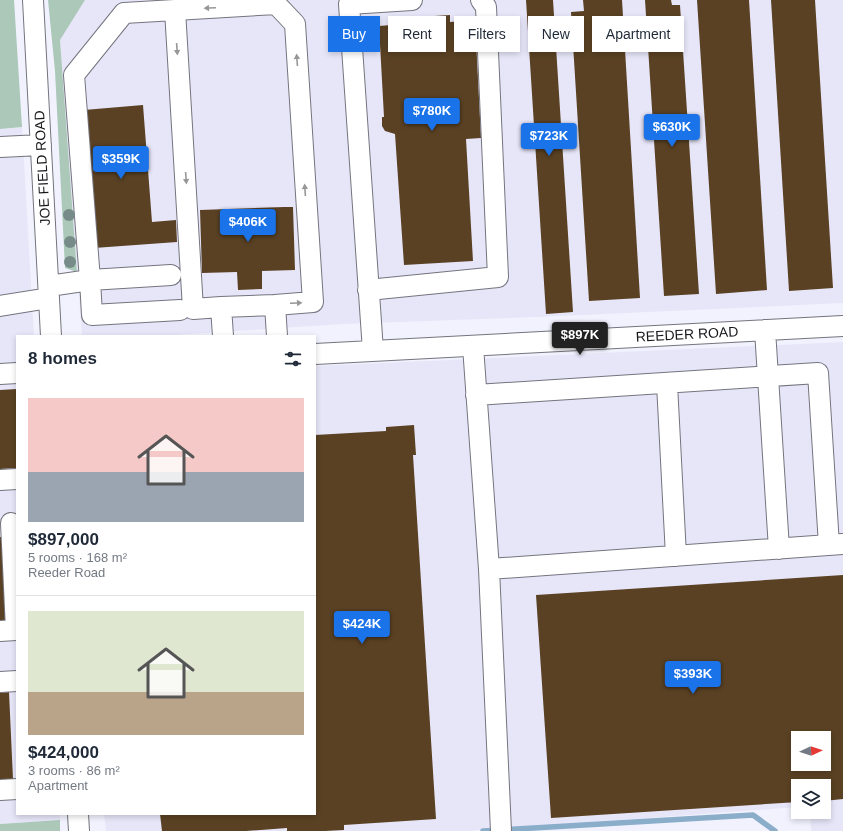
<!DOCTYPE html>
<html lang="en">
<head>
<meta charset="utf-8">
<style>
  :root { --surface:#fff; --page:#f6f6f7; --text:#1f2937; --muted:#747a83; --line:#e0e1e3; --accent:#1a73e8 }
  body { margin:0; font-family:Helvetica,sans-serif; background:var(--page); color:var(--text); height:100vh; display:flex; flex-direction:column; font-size:15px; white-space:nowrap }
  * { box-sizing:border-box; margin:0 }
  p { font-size:13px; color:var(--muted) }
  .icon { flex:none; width:22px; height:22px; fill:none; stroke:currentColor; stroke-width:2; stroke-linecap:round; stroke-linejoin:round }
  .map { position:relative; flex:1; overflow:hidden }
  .side { position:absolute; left:16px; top:335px; width:300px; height:480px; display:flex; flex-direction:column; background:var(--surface); border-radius:0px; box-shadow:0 2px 6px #0003 }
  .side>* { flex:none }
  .guide { position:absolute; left:328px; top:16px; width:380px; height:36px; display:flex; gap:8px }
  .needle { width:26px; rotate:86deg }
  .buttons { position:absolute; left:791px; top:731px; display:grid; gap:8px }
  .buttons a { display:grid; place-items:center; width:40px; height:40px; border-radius:0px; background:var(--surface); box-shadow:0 2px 6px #0003; font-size:20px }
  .price { position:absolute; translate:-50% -34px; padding:0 9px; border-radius:4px; background:var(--accent); color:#fff; font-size:13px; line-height:26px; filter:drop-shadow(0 1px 2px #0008) }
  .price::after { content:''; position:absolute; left:50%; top:24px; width:12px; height:9px; margin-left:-6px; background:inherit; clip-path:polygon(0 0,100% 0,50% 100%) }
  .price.current { background:#222; color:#fff }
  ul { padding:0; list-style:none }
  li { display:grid; align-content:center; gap:8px; height:212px; padding:0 12px }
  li+li { border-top:1px solid var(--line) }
  li span { display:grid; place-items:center; height:124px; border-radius:0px; color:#555 }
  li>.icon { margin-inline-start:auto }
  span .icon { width:72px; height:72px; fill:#fffc; stroke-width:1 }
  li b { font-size:17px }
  h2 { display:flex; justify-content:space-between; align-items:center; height:48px; padding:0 12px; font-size:17px }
  .pill { padding:0 14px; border-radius:0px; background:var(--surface); box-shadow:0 2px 6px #0003; font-size:14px; line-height:36px }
  .pill.current { background:var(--accent); color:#fff }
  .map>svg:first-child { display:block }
</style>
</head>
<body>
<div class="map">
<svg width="843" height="831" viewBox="0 0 843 831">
  <rect width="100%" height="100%" fill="#f2f2fe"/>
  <path fill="#e7e6f9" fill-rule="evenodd" d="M85 0H843V303L538 317 344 324 158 336H82L60 40Z
    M22 127 34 336H17V814H60V820L0 824V129Z
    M843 342V831H811L810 812H824V786H798V807L470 831H106L104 814H315V366ZM798 738H824V764H798Z"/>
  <path fill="#abc8b9" d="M0 0H14L22 127 0 129Z
    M48 0H85L60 40 77 272 65 268 55 71Z
    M60 820V831H0V824Z"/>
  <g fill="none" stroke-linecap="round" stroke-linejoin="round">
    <path stroke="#8aadca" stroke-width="5.5" d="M483 831 753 815 775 831"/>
  </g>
  <path fill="#5a4123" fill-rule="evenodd" d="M526 0H553L573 312 546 314Z
    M583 0H622L640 298 589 301 571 12 584 11Z
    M645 0H671L672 5H680L699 294 664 296Z
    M697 0H749L767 290 716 294Z
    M771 0H815L833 288 789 291Z
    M450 15V22L475 20 481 138 466 139 473 261 404 265 395 134 385 131 382 126V117H384L379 26 404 24V18Z
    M143 105 152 222 176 220 177 242 94 248 84 110Z
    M284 207H293L295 270 262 271V289L238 290 237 272 202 273 200 210Z
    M17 389V468L0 469V390Z
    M414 425 416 455H413L436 819 344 825V830L325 831H287V828L246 831H162L160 814H315V435L386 431V427Z
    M0 537H2L6 624H0Z
    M843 575V799L824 801V786H798V802L551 818 536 595ZM798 738H824V764H798Z
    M9 692 13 779 0 780V693Z"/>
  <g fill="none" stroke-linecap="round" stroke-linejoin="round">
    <g stroke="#74747e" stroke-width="22">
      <path id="minor" d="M33 0 51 336
        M175 10 193 309 221 307 223 336
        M0 147 41 145
        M171 275 90 280 92 315 180 310
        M49 286 90 280 74 75 124 13 276 4 295 24 313 302 275 305 277 336
        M368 290 498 277 486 7 481 0
        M0 306 49 298
        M221 307 275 305
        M765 330 779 549
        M473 346 489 569 501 831
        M373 351 349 4 412 0
        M315 354 843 326
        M0 374 17 373
        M667 384 676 556
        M476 395 818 373 829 545
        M0 480 17 479
        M489 569 843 544
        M0 631 16 630 11 523
        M0 682 17 681
        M0 790 17 789
        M78 814 79 831"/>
    </g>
    <use href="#minor" stroke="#fff" stroke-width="20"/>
  </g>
  <g fill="#778c88">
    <circle cx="69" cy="215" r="6"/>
    <circle cx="70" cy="242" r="6"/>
    <circle cx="70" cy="262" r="6"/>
  </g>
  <defs><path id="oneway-solid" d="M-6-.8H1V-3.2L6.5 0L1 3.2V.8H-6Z"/></defs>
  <g fill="#979798">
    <use href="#oneway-solid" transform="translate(210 8) rotate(177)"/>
    <use href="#oneway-solid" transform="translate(177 49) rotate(86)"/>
    <use href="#oneway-solid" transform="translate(297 60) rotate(-94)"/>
    <use href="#oneway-solid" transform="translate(186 178) rotate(86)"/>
    <use href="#oneway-solid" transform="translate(305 190) rotate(-94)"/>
    <use href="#oneway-solid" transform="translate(296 303) rotate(-3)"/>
  </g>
  <g text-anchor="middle" stroke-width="4" stroke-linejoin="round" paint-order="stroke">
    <g font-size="14" fill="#18171b" stroke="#fff">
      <text transform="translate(42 168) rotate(-93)" y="5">JOE FIELD ROAD</text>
      <text transform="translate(687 334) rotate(-3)" y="5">REEDER ROAD</text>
    </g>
  </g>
</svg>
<div class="buttons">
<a><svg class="needle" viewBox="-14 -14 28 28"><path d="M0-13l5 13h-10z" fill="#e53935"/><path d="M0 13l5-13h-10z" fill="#747a83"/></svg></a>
<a><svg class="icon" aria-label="layers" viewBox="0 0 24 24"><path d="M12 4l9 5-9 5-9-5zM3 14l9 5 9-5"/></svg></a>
</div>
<b class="price" style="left:432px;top:132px">$780K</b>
<b class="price" style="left:672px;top:148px">$630K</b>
<b class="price" style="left:549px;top:157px">$723K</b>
<b class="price" style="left:121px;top:180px">$359K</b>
<b class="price" style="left:248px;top:243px">$406K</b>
<b class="price current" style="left:580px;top:356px">$897K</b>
<b class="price" style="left:362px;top:645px">$424K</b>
<b class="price" style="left:693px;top:695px">$393K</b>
<div class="guide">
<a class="pill current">Buy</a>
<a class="pill">Rent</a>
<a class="pill">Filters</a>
<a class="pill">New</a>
<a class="pill">Apartment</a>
</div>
<section class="side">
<h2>8 homes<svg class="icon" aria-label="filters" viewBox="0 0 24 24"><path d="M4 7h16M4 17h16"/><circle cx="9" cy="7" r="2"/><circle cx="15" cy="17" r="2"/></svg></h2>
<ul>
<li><span style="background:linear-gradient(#f6c9c9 60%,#9aa5b1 0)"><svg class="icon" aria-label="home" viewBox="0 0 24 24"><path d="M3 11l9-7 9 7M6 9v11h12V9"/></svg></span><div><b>$897,000</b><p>5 rooms · 168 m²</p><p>Reeder Road</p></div></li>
<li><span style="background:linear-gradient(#dfe7d0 65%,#b9a48a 0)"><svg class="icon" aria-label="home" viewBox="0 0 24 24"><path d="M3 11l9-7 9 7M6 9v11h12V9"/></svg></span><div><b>$424,000</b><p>3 rooms · 86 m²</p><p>Apartment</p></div></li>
</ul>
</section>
</div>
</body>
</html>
